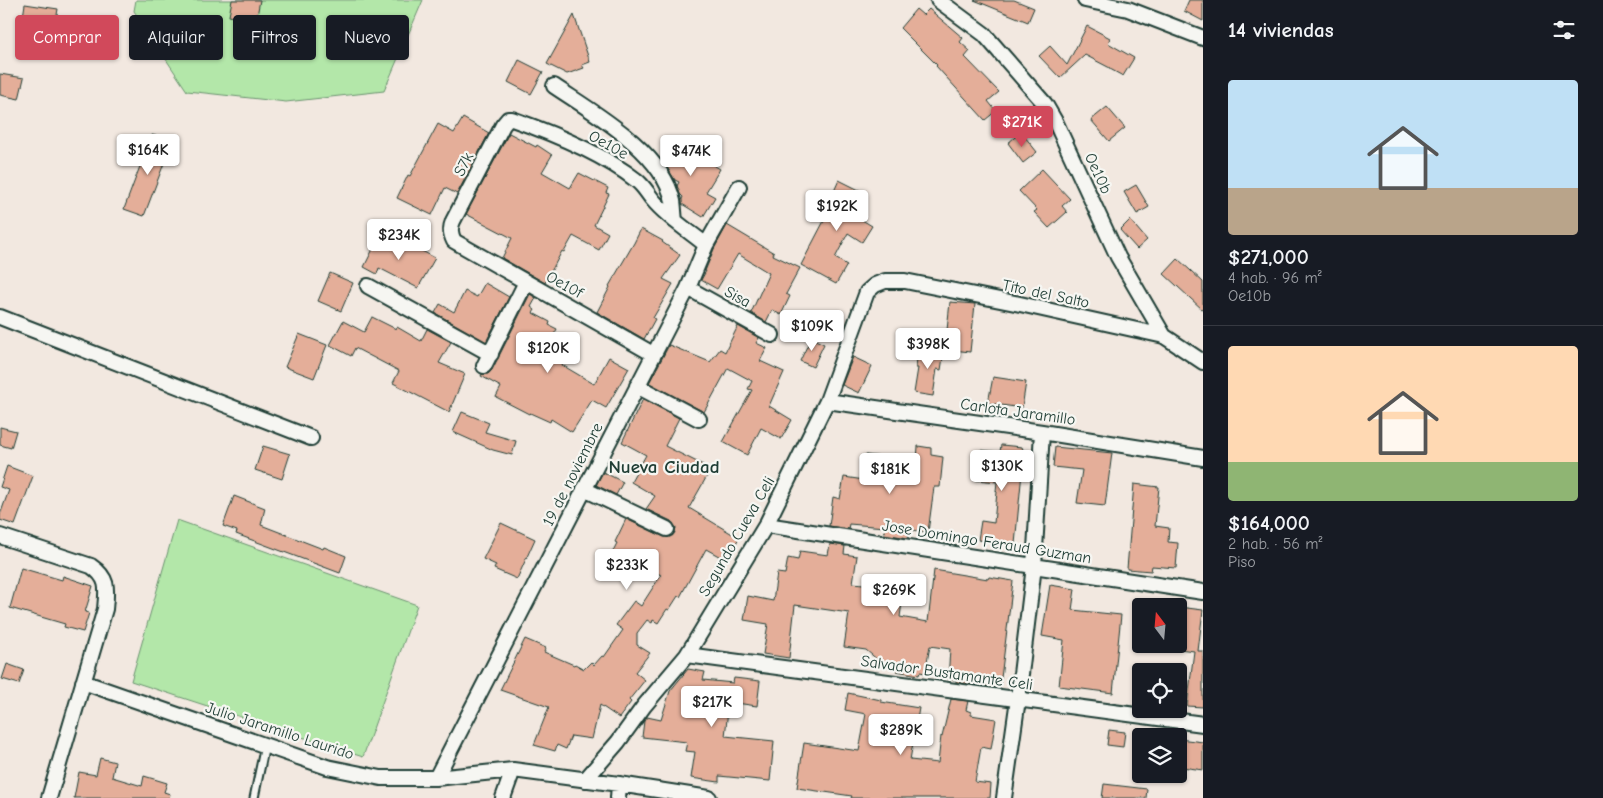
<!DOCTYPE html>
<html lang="es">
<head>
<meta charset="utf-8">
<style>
  :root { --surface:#171b24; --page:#242831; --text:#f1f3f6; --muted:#9ea1a6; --line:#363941; --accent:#d1495b }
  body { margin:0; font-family:"Comic Neue",sans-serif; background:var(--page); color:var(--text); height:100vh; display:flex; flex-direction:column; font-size:19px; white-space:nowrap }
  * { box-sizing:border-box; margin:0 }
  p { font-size:16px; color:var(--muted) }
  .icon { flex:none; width:28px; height:28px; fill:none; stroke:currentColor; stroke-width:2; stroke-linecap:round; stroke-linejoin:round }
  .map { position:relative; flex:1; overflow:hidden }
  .sheet { display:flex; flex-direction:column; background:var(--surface); width:400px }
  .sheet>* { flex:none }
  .guide { position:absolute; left:15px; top:15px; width:475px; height:45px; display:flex; gap:10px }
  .needle { width:32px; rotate:344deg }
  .fabs { position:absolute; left:1132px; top:598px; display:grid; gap:10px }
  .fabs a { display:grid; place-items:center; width:55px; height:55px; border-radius:5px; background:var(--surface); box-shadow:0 1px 4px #0004; font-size:25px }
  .price { position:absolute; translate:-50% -42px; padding:0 11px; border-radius:5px; background:#fff; color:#222; font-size:16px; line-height:32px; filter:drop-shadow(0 1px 2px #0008) }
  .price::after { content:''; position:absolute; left:50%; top:30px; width:15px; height:11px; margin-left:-8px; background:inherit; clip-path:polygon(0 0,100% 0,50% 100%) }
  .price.current { background:var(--accent); color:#fff }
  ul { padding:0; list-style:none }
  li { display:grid; align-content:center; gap:10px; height:265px; padding:0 25px }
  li+li { border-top:1px solid var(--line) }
  li span { display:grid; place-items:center; height:155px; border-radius:5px; color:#555 }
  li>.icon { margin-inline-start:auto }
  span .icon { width:90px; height:90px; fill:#fffc; stroke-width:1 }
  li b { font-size:21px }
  h2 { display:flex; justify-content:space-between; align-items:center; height:60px; padding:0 25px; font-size:21px }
  .chip { padding:0 18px; border-radius:5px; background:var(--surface); box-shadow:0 1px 4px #0004; font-size:18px; line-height:45px }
  .chip.current { background:var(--accent); color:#fff }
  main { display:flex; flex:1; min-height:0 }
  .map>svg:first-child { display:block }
</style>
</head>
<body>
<main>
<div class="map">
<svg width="1203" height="798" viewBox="0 0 1203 798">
  <rect width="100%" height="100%" fill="#f2e8e0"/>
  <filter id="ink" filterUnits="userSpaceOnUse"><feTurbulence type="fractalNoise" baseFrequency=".02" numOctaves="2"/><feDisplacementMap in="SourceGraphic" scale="10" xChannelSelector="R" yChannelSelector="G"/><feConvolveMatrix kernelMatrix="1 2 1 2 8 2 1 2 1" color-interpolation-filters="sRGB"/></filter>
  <g filter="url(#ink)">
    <path fill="#b3e7a9" stroke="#69926e" d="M136 0H423L384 91 286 102 187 91 134 11Z
      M177 520 417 605 363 757 131 681Z"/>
    <path fill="#e4ae99" stroke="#1f3d34" d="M232 0H260L256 21 229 16Z
      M974 0H1014L1034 8 1028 22Z
      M1189 0H1203V21L1184 11Z
      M25 4 58 9 55 26 64 27 59 55 18 49Z
      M916 9 923 15 929 9 963 38 960 42 970 51 965 57 999 92 988 101 996 111 985 120 936 66 937 65 900 28Z
      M574 15 590 62 582 65 584 68 567 74 547 64Z
      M1087 26 1110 38 1108 43 1134 58 1123 76 1110 69V68L1085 55 1060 78 1039 56 1050 46 1067 65Z
      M519 60 543 72 531 94 508 82Z
      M0 74 24 78 19 99 0 95Z
      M1107 107 1125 128 1109 141 1091 120Z
      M463 118 489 133 457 194 445 188 432 215 397 198 408 175 410 176 438 124 454 133Z
      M1021 132 1037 152 1023 163 1008 143Z
      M509 133 536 147 537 145 552 155 542 172 570 188 579 173 608 188 606 193 609 194 594 225 608 233 599 250 573 236 564 252 562 251 545 283 502 258 512 238 466 214Z
      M152 135 170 139 163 166 144 216 124 209 142 161H145Z
      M674 141 720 169 706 192 715 197 703 217 682 204V199L683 197 680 194 677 186 679 182 675 180 662 160Z
      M1042 169 1070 199 1062 206 1067 212 1049 228 1034 212 1037 210 1019 191Z
      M839 180 867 194 854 215 872 226 862 242 848 233 835 258 847 265 836 284 801 265 825 219 822 217 832 199 831 198Z
      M1136 185 1149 207 1137 214 1124 192Z
      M1130 220 1147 240 1137 249 1120 230Z
      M727 225 774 253 773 255 800 268 786 294 790 296 781 315 772 310 766 322 751 313 769 273 738 254 717 289 701 280 706 271H705L714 249Z
      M641 229 663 241 662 242 680 255 663 279 673 284 653 318 655 319 644 339 597 312 610 287 609 286 634 243Z
      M381 233 410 247 411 245 435 258 418 288 379 268 377 274 364 267Z
      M1178 259 1203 282V310L1164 274Z
      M330 273 353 283 341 311 318 301Z
      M485 283 509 297 486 342 435 313 440 304 454 312 465 291 477 297Z
      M530 294 536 298 531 307 535 310 533 313 550 322 549 325 557 329 551 340 570 351 562 365 594 384 609 357 629 368 606 408 592 400 572 432 551 419 550 422 530 413 529 414 496 397 501 387 481 376 482 374H488L492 370Z
      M950 302 975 304 970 352 945 349Z
      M372 317 396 329 397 327 421 341 427 329 451 342 439 363 465 374 449 412 393 383 399 371 355 348 351 356 330 345 343 321 364 332Z
      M738 326 759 338 756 343 767 348 760 361 784 372 769 406 792 420 781 439 761 428 747 455 723 442 752 390 748 389 752 381 728 368 704 412 649 383 669 345 710 362 720 349 725 352Z
      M299 334 327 345 314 378 285 367Z
      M811 338 824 344 813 367 800 361Z
      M918 348 944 351 941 370 937 369 933 396 914 393 918 368H916Z
      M853 357 872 366 859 393 842 385Z
      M993 377 1026 382 1022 408 988 403Z
      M643 399 679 418 665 446 711 469 689 508 739 538 726 560 706 549 680 597 678 596 669 610 667 609 658 623 653 620 652 623 647 620 637 633V645L650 653 635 672 645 680 629 700 631 702 619 718 600 705 592 739 571 736 566 749 557 745 555 751 534 745 549 707 500 690 525 639 546 648 544 652 574 665 575 664 584 669 591 662 594 665 602 656 604 657 623 630 616 625 634 601 641 606 661 575 626 557 625 558 612 553 617 543 615 542 626 519 664 537 671 536 675 532 676 528 671 521 646 509 655 496 631 482 646 455 622 442Z
      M462 412 489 423 485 432 516 441 512 455 493 450 453 432Z
      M0 427 16 431 11 448 0 445Z
      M1001 445 1022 447 1024 452 1015 544 978 540 981 521 994 523 997 492 996 491 997 482 976 480 979 452 980 450 1000 452Z
      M263 446 290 454 282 479 255 470Z
      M918 446 931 448V455L943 457 940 487H934L928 532 910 530 908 538 884 534 885 527 849 524 848 529 829 526 833 497 840 499 844 477 864 480 866 455 917 461Z
      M1055 447 1112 453 1105 506 1077 503 1082 470 1053 467Z
      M7 466 33 476 15 525 0 520V515L9 490 0 487Z
      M603 472 623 482 616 495 596 485Z
      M1134 484 1159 487 1155 526 1169 528 1168 542 1178 543 1176 568 1152 566 1151 571 1127 569Z
      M234 496 265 508 261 525 323 549 324 547 346 556 340 573 236 534 237 531 223 526Z
      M501 523 535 539 517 579 494 569 496 565 483 559Z
      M830 544 845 546 844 554 857 556 853 583 904 588 900 617 928 622 934 570 988 579 989 577 1013 581 1000 686 995 687 956 682V680L948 679 950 649 930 646 925 673 920 672 919 675 896 671 897 664 879 661 866 650 844 647 849 613 795 605 789 658 763 654 768 624 744 620 748 596 773 601 777 573 785 574 788 558 798 560 800 551 828 555Z
      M21 568 62 580 63 576 93 586 85 612 89 613 83 632 64 627 65 624 10 608Z
      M1050 585 1075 589 1072 610 1121 615 1113 693 1059 686 1064 640 1042 636Z
      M1179 607 1203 610 1198 651H1203V707L1187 706 1194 651 1179 649Z
      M7 664 24 670 19 684 2 679Z
      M688 669 705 672 703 680 733 683 734 678 760 681 757 706 729 702 725 736 774 741 770 781 719 776V782L691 778 695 752 685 751 687 742 642 737 644 721 647 717 661 720 670 691Z
      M848 693 881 700V702L919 708 910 760 938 763 941 736 942 737 951 699 968 701 966 710 971 712V715L996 719 991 749 981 747 975 782 991 784 990 798H851L852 796 797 788 804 743 859 751 866 714 845 710Z
      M1109 730 1125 732 1123 747 1107 745Z
      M1179 739 1203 742V770L1182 767 1183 760 1179 759Z
      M100 758 115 762 112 777 142 786 144 776 167 783 164 792 170 794 169 798H74L79 772 96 775Z
      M1104 784 1147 789 1146 798H1102Z"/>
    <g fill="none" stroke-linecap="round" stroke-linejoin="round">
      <g stroke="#1f3d34" stroke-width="11">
        <path id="service" d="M254 798 265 745"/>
      </g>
      <g stroke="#1f3d34" stroke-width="18">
        <path id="minor" d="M938 0 984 34 1045 104 1056 123 1118 257 1164 336
          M1085 0 1128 9 1203 38
          M554 86C594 113 662 151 673 201 674 207 674 214 675 221
          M368 286 491 354
          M688 288 772 335
          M0 317 311 438
          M653 354 454 241C450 233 450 228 453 221L503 125 508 119H512C552 133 603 154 636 180 644 186 647 193 653 200 668 218 689 231 706 245
          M484 366 526 282
          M637 386 699 419
          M827 401 1042 432 1203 458
          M584 489 667 529
          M766 525 1203 592
          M0 536 91 566C109 578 107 589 105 609L49 798
          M687 655 1203 724
          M83 682 327 767 381 778H436L513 770 619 784 709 798
          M436 778 688 288 706 245 739 187
          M585 780 618 742 644 706 687 655 766 525 827 401 867 292 875 285 885 281H905L1020 304 1164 336 1203 362
          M503 798 513 770
          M618 798 619 784
          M1004 798 1018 699 1034 566 1042 432"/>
      </g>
      <use href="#service" stroke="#f6f6f2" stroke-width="7"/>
      <use href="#minor" stroke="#f6f6f2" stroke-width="14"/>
    </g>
  </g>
  <g text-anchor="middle" stroke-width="4.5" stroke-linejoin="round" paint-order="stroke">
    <g font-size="16" fill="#1f3d34" stroke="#f6f6f2">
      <text transform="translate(609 144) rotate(29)" y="6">Oe10e</text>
      <text transform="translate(463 164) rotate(-63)" y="6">S7k</text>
      <text transform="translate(1099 173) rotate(65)" y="6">Oe10b</text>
      <text transform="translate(565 284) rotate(29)" y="6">Oe10f</text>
      <text transform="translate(1046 293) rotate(12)" y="6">Tito del Salto</text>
      <text transform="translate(738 296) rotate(29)" y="6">Sisa</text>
      <text transform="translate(1018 411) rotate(8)" y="6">Carlota Jaramillo</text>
      <text transform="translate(572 474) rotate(-63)" y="6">19 de noviembre</text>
      <text transform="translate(736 536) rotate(-60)" y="6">Segundo Cueva Celi</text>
      <text transform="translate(987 541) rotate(9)" y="6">Jose Domingo Feraud Guzman</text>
      <text transform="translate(947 672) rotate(8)" y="6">Salvador Bustamante Celi</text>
      <text transform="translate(280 730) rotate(18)" y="6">Julio Jaramillo Laurido</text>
    </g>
    <g font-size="19" font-weight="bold" fill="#1f3d34" stroke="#f6f6f2">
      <text x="664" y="473">Nueva Ciudad</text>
    </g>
  </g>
</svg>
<div class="fabs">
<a><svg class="needle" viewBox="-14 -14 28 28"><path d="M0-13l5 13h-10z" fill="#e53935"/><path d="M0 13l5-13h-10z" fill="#9ea1a6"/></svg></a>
<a><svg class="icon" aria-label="locate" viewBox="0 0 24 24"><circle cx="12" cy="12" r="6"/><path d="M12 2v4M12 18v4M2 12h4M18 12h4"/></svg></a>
<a><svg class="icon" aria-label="layers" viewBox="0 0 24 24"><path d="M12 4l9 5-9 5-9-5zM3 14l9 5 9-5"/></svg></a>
</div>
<b class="price current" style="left:1022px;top:148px">$271K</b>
<b class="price" style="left:148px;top:176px">$164K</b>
<b class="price" style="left:691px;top:177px">$474K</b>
<b class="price" style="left:837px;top:232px">$192K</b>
<b class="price" style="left:399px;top:261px">$234K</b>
<b class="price" style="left:812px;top:352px">$109K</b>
<b class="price" style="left:928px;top:370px">$398K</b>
<b class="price" style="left:548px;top:374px">$120K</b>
<b class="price" style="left:1002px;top:492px">$130K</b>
<b class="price" style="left:890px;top:495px">$181K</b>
<b class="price" style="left:627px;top:591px">$233K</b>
<b class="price" style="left:894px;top:616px">$269K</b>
<b class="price" style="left:712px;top:728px">$217K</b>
<b class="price" style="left:901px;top:756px">$289K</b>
<div class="guide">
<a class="chip current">Comprar</a>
<a class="chip">Alquilar</a>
<a class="chip">Filtros</a>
<a class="chip">Nuevo</a>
</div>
</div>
<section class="sheet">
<h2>14 viviendas<svg class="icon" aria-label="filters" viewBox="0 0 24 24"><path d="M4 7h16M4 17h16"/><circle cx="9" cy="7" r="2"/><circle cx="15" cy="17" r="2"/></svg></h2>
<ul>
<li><span style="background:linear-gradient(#bfe0f5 70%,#b9a48a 0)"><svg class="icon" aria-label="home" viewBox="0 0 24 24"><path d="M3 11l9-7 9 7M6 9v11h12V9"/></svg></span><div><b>$271,000</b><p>4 hab. · 96 m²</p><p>Oe10b</p></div></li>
<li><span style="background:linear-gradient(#ffd9b3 75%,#8fb573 0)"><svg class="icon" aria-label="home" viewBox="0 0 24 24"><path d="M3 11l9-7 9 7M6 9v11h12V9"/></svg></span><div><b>$164,000</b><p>2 hab. · 56 m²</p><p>Piso</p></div></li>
</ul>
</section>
</main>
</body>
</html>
